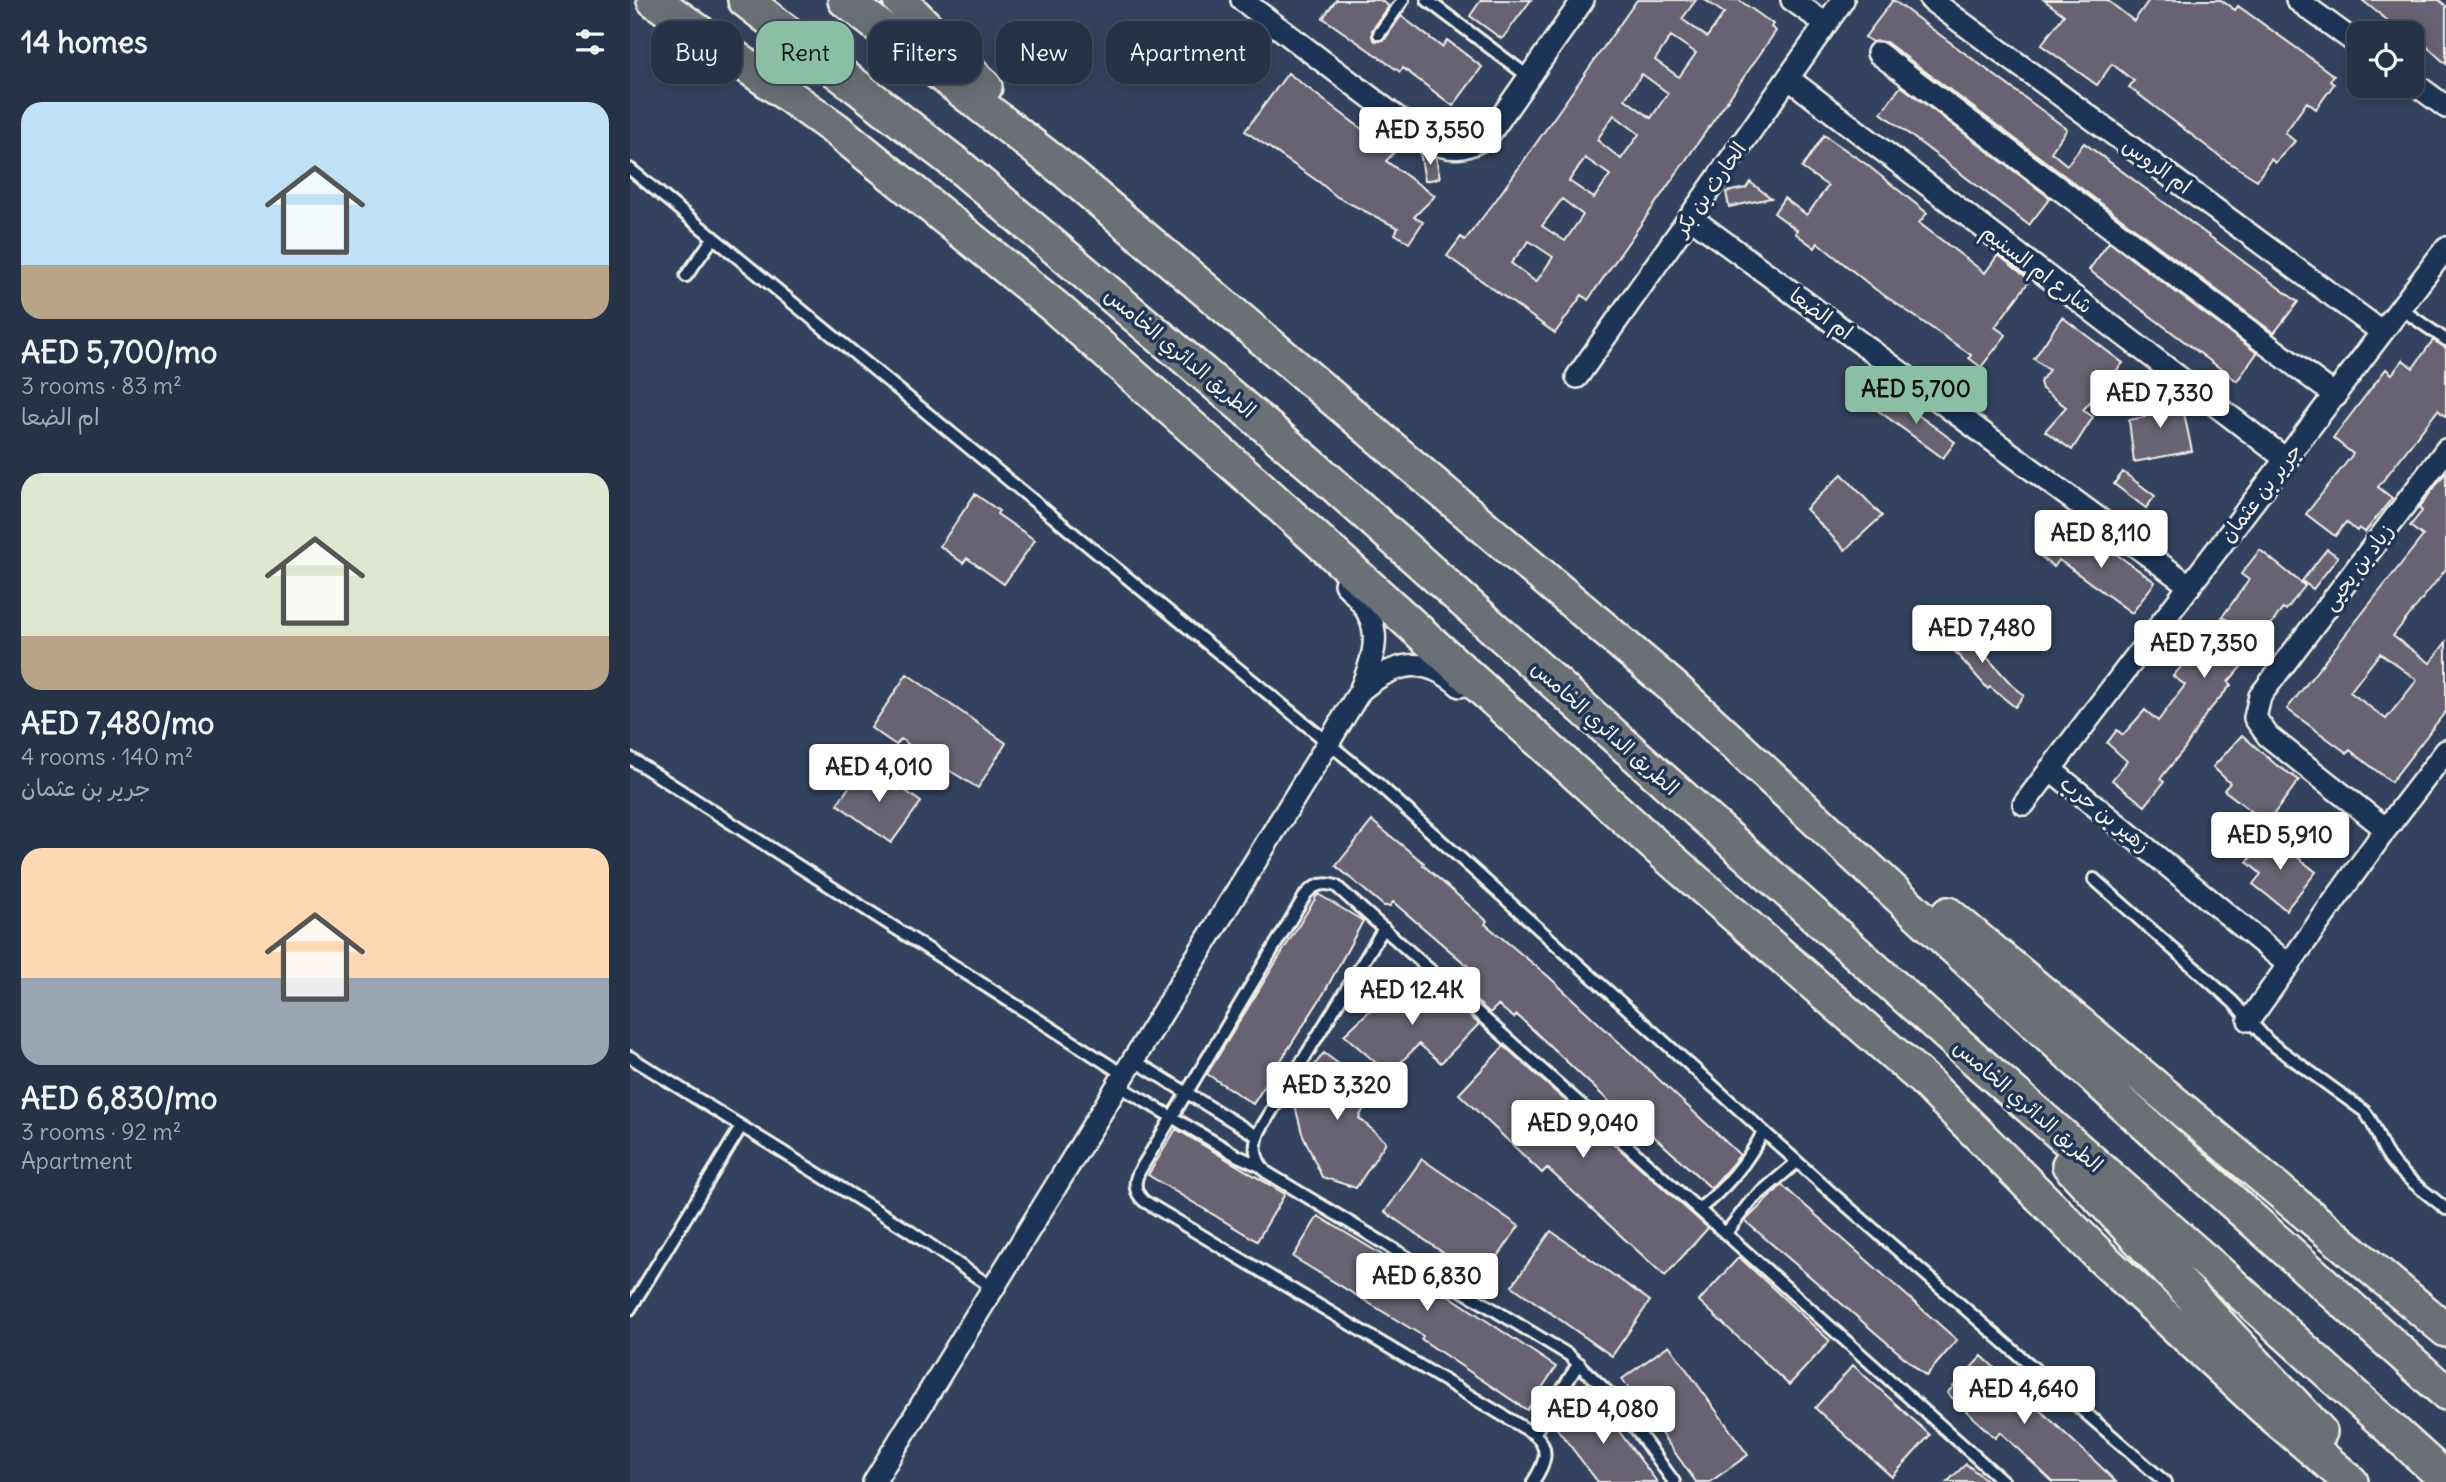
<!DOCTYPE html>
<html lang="en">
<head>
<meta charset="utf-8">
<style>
  :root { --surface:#263247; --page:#323e52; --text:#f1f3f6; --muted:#a4aab4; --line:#424d60; --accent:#8abfa5 }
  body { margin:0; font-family:Delius,"Playpen Sans Arabic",sans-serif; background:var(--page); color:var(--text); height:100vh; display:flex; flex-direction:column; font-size:26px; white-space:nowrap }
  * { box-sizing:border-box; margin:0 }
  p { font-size:23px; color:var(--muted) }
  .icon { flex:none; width:38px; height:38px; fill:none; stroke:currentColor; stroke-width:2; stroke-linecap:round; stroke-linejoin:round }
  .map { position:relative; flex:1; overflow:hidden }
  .panel { display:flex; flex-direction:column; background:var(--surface); width:630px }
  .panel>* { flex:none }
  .hud { position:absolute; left:21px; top:21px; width:665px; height:63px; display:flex; gap:14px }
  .tools { position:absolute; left:1717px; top:21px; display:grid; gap:14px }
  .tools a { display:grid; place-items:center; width:77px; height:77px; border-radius:14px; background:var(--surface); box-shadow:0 4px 18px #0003,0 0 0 2px var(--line); font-size:35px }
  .price { position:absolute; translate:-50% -60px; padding:0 16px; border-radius:7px; background:#fff; color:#222; font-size:23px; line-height:46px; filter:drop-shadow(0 2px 4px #0008) }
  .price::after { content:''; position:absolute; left:50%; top:42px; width:21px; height:16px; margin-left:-10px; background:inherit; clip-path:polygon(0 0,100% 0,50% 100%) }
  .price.current { background:var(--accent); color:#111 }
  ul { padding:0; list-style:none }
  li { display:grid; align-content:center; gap:14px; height:371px; padding:0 21px }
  li span { display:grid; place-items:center; height:217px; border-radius:21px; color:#555 }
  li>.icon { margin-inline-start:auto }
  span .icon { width:126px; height:126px; fill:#fffc; stroke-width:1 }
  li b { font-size:30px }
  h2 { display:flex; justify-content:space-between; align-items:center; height:84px; padding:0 21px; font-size:30px }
  .pill { padding:0 24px; border-radius:21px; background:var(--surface); box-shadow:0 4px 18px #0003,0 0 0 2px var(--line); font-size:24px; line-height:63px }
  .pill.current { background:var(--accent); color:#111 }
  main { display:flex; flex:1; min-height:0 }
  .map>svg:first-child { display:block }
</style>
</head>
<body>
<main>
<section class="panel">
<h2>14 homes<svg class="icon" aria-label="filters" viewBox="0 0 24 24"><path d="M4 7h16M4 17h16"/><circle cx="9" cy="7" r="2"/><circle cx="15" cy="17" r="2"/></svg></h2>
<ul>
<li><span style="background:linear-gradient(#bfe0f5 75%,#b9a48a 0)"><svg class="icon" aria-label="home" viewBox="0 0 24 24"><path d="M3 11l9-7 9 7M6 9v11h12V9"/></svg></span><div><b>AED 5,700/mo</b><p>3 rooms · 83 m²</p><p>ام الضعا</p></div></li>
<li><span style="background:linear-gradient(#dfe7d0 75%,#b9a48a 0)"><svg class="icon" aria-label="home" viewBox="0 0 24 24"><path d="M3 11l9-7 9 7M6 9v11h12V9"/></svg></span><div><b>AED 7,480/mo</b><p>4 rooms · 140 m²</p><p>جرير بن عثمان</p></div></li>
<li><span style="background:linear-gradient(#ffd9b3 60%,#9aa5b1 0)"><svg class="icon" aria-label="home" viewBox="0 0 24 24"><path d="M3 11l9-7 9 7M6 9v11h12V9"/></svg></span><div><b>AED 6,830/mo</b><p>3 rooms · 92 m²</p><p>Apartment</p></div></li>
</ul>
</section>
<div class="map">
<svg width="1816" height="1482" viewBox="0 0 1816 1482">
  <rect width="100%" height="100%" fill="#33435f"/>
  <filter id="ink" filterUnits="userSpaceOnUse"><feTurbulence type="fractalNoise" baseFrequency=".0143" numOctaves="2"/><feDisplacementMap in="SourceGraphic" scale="14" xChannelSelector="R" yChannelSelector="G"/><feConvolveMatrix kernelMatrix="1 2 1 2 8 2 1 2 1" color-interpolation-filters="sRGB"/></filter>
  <g filter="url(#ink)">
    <path fill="#676472" stroke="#f4f1e8" stroke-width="2" fill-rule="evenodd" d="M706 0H750L759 6 742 30V37L745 41 755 39 771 16 812 47 817 40 852 67 823 106 773 68 770 72 693 18Z
      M851 0H901L872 39 840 16Z
      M1007 0H1066L1052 19 1077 37 1094 13 1075 0H1109L1143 24 1141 27 1146 31 958 300 952 295 925 333 817 256 831 237 835 240 866 200ZM1041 36 1066 53 1049 77 1025 60ZM1012 74 1038 93 1021 118 995 99ZM984 115 1009 134 991 159 967 140ZM955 158 980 175 964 198 939 181ZM932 199 953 215 935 241 912 226ZM899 241 923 257 906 282 881 263Z
      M1263 0 1437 129 1421 152 1437 165 1454 143 1668 302 1644 333 1256 42H1242L1235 37Z
      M1414 0H1477L1504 21 1519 0H1591L1605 10 1608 6 1679 57 1704 76 1700 81 1704 84 1686 109 1677 102 1655 133 1665 141 1645 163 1641 159 1627 180 1592 158 1499 87 1504 81 1482 64 1467 85 1411 45 1434 15Z
      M1732 0H1809L1816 6V64L1782 33 1772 32Z
      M658 73 732 129 744 116 775 141 756 161 805 196 784 217 793 222 779 243 765 234 768 228 707 197 689 182 615 131Z
      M1271 86 1420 198 1399 225 1251 113Z
      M1194 135 1236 164 1297 213 1289 223 1355 273 1368 255 1400 280 1365 327 1376 335 1351 367 1339 358 1341 355 1245 289 1188 243 1185 248 1165 233 1167 230 1144 213 1154 198 1177 215 1198 186 1172 168Z
      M790 152 806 158 810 178 795 181Z
      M1120 182 1141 198 1099 207 1096 192 1116 188Z
      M1479 242 1627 353 1607 381 1459 270Z
      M1432 317 1493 363 1453 410 1463 417 1442 450 1415 431 1436 407 1412 389 1410 382 1419 370 1404 359Z
      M1803 340 1816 348V417L1808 410 1748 487 1762 498 1735 532 1729 528 1727 531 1716 522 1705 536 1676 514 1723 454 1703 438 1756 369 1762 374 1773 360 1783 368Z
      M1258 393 1325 442 1313 458 1246 409Z
      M1550 394 1562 451 1504 462 1499 420 1515 417 1512 401Z
      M1493 472 1525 496 1516 508 1484 484Z
      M1816 472V569L1763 636 1800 663 1816 642V711L1761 782 1720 750 1717 753 1657 709 1793 536 1780 526 1792 511 1789 508ZM1750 653 1787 680 1756 719 1720 692Z
      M1212 474 1252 516 1215 550 1176 509Z
      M345 494 369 511 367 514 405 540 374 584 337 558 333 563 310 546Z
      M1426 533 1447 550 1458 534 1525 582 1502 613 1429 560 1424 567 1409 555Z
      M1697 549 1708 557 1683 589 1672 581Z
      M1630 550 1675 586 1656 610 1653 608 1622 651 1623 653 1598 682 1601 685 1576 714 1555 748 1530 779 1534 782 1515 806 1482 780 1497 761 1477 743 1487 730 1493 735 1515 710 1528 721 1555 685 1543 676 1563 653 1568 657 1599 621 1592 617 1619 580 1611 574Z
      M1327 624 1382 685 1394 695 1385 707 1360 687 1358 689 1312 637Z
      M277 674 376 743 348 788 307 763 306 764 271 739 266 745 241 728Z
      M1612 735 1645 764 1669 780 1637 823 1594 790 1600 783 1583 767Z
      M235 765 268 790 270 787 291 802 261 843 207 804Z
      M742 821 794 863 793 865 857 921 855 924 918 976 1110 1155 1083 1186 1081 1188 987 1103 984 1106 887 1015 884 1018 868 1005 860 1013 827 984 840 968 763 902 760 906H754L706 866Z
      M1640 835 1686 872 1656 910 1623 884 1631 874 1617 862Z
      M688 894 733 921 694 993 623 1104 577 1074Z
      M806 986 849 1024 811 1063 789 1044 759 1074 714 1035 755 996Z
      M874 1046 1078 1228 1035 1276 917 1168 912 1173 829 1094Z
      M694 1053 743 1089 729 1118 756 1142 726 1188 692 1177 672 1133 662 1094Z
      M546 1129 655 1194 627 1241 518 1175Z
      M792 1159 889 1226 852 1280 755 1212Z
      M1152 1185 1327 1340 1296 1376 1115 1221Z
      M688 1216 815 1293 926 1367 897 1410 791 1339 793 1336 663 1257Z
      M921 1231 1020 1301 982 1356 882 1286Z
      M1109 1257 1200 1341 1159 1385 1069 1301Z
      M1039 1345 1118 1455 1080 1482H1066L992 1379Z
      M1352 1356 1469 1465 1486 1482H1423L1370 1432 1365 1438 1317 1393Z
      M1223 1365 1300 1435 1262 1477 1185 1408Z
      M964 1398 1027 1482H968L925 1426Z
      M1336 1464 1359 1482H1317Z"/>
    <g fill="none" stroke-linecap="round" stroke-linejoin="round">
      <g stroke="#f4f1e8" stroke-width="16">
        <path id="service" d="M797 0 899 77
          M749 34 773 0
          M0 169 747 783 1203 1194 1535 1482
          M56 276 84 237
          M1771 309 1816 340
          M0 758 496 1076
          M1464 879 1603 1002 1639 1042 1734 1111C1745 1123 1747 1137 1755 1151 1768 1174 1796 1192 1816 1209
          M754 928 630 1130C623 1146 624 1158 636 1172L939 1355 982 1396 1044 1482
          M0 1057 278 1230 363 1288
          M505 1061 627 1136
          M489 1086 608 1156 630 1166
          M1069 1209C1097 1187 1117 1163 1133 1132
          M1096 1233 1121 1201 1167 1162
          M0 1309 111 1127
          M904 1434 949 1363
          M903 1482C914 1465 922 1449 904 1434L514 1201C505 1193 503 1183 509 1172L676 894C685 884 694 882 706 886L1374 1482"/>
      </g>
      <g stroke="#f4f1e8" stroke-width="26">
        <path id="minor" d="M612 0 798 141C822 151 836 150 858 136L953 0
          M1162 0 1196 24
          M1301 0 1752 332
          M1667 0 1729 45
          M1248 53 1706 396
          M1158 78 1657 460
          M1782 82 1816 107
          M1060 217 1560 586
          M947 377 1213 0
          M732 689C765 662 795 655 830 686
          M1420 769 1659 965
          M1394 804 1816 248
          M1756 829 1638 736 1625 718 1630 696 1816 450
          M1619 1020 1756 829 1816 751
          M244 1482 730 691C749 645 754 621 715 584"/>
      </g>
      <g stroke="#f4f1e8" stroke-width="38">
        <path id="trunk" d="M24 0 207 130 425 307 625 483 1038 857 1293 1079 1471 1257 1634 1408 1721 1482
          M115 0 329 166 685 468 1355 1068 1587 1271 1816 1479
          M215 0 434 170 1044 688 1490 1101 1816 1393
          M270 0 355 87
          M1318 914 1816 1330
          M1439 1165 1690 1432"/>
      </g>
      <use href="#service" stroke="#1d3557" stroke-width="10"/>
      <use href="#minor" stroke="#1d3557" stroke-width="21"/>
      <use href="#trunk" stroke="#6b6f75" stroke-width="33"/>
    </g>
  </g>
  <g text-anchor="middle" stroke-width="7" stroke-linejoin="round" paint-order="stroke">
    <g font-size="21" fill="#f4f1e8" stroke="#1d3557">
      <text transform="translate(1527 166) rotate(36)" y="7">ام الروس</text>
      <text transform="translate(1080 189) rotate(-55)" y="7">الحارث بن بكر</text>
      <text transform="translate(1407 269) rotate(37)" y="7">شارع ام السنيم</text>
      <text transform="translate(1191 314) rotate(36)" y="7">ام الضعا</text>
      <text transform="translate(550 353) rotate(40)" y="7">الطريق الدائري الخامس</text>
      <text transform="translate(1631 493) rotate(-52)" y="7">جرير بن عثمان</text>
      <text transform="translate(1728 567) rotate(-53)" y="7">زياد بن يحيى</text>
      <text transform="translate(975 728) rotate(42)" y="7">الطريق الدائري الخامس</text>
      <text transform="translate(1475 814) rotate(39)" y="7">زهير بن حرب</text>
      <text transform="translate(1398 1106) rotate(41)" y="7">الطريق الدائري الخامس</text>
    </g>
  </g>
</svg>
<div class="tools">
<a><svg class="icon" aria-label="locate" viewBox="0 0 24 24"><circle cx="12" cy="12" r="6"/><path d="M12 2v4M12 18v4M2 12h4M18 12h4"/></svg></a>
</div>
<b class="price" style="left:800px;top:167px">AED 3,550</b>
<b class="price current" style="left:1286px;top:426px">AED 5,700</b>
<b class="price" style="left:1530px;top:430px">AED 7,330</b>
<b class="price" style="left:1471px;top:570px">AED 8,110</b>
<b class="price" style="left:1352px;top:665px">AED 7,480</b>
<b class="price" style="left:1574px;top:680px">AED 7,350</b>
<b class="price" style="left:249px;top:804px">AED 4,010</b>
<b class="price" style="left:1650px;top:872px">AED 5,910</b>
<b class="price" style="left:782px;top:1027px">AED 12.4K</b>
<b class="price" style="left:707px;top:1122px">AED 3,320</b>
<b class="price" style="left:953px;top:1160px">AED 9,040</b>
<b class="price" style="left:797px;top:1313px">AED 6,830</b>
<b class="price" style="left:1394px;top:1426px">AED 4,640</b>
<b class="price" style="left:973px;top:1446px">AED 4,080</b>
<div class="hud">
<a class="pill">Buy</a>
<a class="pill current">Rent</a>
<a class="pill">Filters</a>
<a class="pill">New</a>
<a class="pill">Apartment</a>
</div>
</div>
</main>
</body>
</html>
